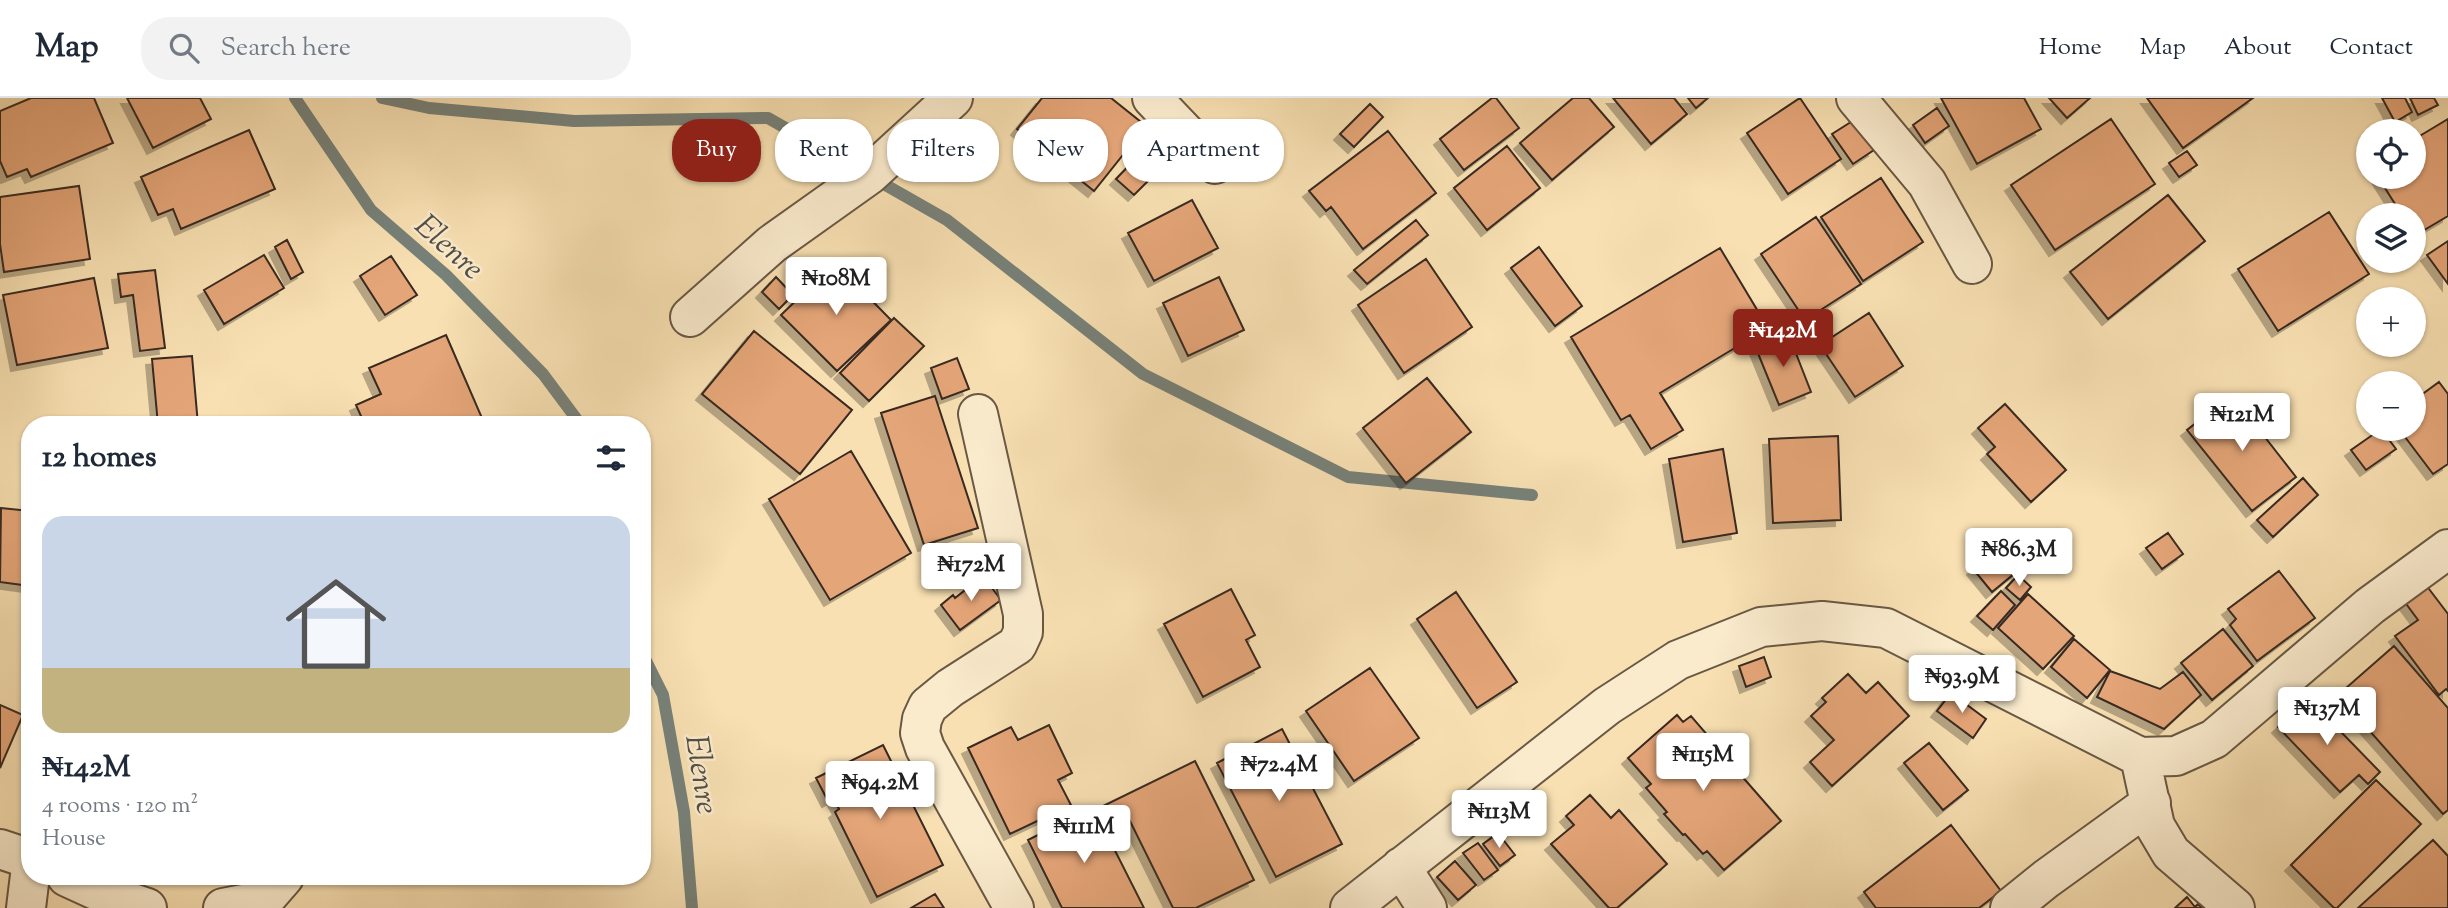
<!DOCTYPE html>
<html lang="en">
<head>
<meta charset="utf-8">
<style>
  :root { --surface:#fff; --page:#f2f2f3; --text:#1f2937; --muted:#747a83; --line:#e0e1e3; --accent:#8f2418 }
  body { margin:0; font-family:"Sorts Mill Goudy",serif; background:var(--page); color:var(--text); height:100vh; display:flex; flex-direction:column; font-size:26px; white-space:nowrap }
  * { box-sizing:border-box; margin:0 }
  p { font-size:23px; color:var(--muted) }
  .icon { flex:none; width:38px; height:38px; fill:none; stroke:currentColor; stroke-width:2; stroke-linecap:round; stroke-linejoin:round }
  .map { position:relative; flex:1; overflow:hidden }
  .details { position:absolute; left:21px; top:318px; width:630px; height:469px; display:flex; flex-direction:column; background:var(--surface); border-radius:28px; box-shadow:0 2px 5px #0004 }
  .details>* { flex:none }
  .banner { position:absolute; left:672px; top:21px; width:665px; height:63px; display:flex; gap:14px }
  .fabs { position:absolute; left:2356px; top:21px; display:grid; gap:14px }
  .fabs a { display:grid; place-items:center; width:70px; height:70px; border-radius:50%; background:var(--surface); box-shadow:0 2px 5px #0004; font-size:35px }
  .price { position:absolute; translate:-50% -60px; padding:0 16px; border-radius:7px; background:#fff; color:#222; font-size:23px; line-height:46px; filter:drop-shadow(0 2px 4px #0008) }
  .price::after { content:''; position:absolute; left:50%; top:42px; width:21px; height:16px; margin-left:-10px; background:inherit; clip-path:polygon(0 0,100% 0,50% 100%) }
  .price.current { background:var(--accent); color:#fff }
  ul { padding:0; list-style:none }
  li { display:grid; align-content:center; gap:14px; height:371px; padding:0 21px }
  li span { display:grid; place-items:center; height:217px; border-radius:21px; color:#555 }
  li>.icon { margin-inline-start:auto }
  span .icon { width:126px; height:126px; fill:#fffc; stroke-width:1 }
  li b { font-size:30px }
  h2 { display:flex; justify-content:space-between; align-items:center; height:84px; padding:0 21px; font-size:30px }
  .chip { padding:0 24px; border-radius:28px; background:var(--surface); box-shadow:0 2px 5px #0004; font-size:24px; line-height:63px }
  .chip.current { background:var(--accent); color:#fff }
  header { display:flex; align-items:center; gap:42px; box-sizing:border-box; height:98px; padding:0 35px; background:var(--surface); border-bottom:2px solid var(--line) }
  header strong { font-size:33px }
  nav { display:flex; gap:38px; margin-inline-start:auto; font-size:24px }
  .search { width:490px; height:63px; background:var(--page); display:flex; align-items:center; gap:18px; box-sizing:border-box; padding:0 24px; border-radius:28px; color:var(--muted); font-size:26px }
  .map>svg:first-child { display:block }
</style>
</head>
<body>
<header>
<strong>Map</strong>
<div class="search"><svg class="icon" aria-label="search" viewBox="0 0 24 24"><circle cx="10" cy="10" r="6"/><path d="M15 15l6 6"/></svg>Search here</div>
<nav><a>Home</a><a>Map</a><a>About</a><a>Contact</a></nav>
</header>
<div class="map">
<svg width="2448" height="810" viewBox="0 0 2448 810">
  <defs>
    <filter id="shadow"><feDropShadow dx="-6" dy="6" stdDeviation="0" flood-color="#0004"/></filter>
  </defs>
  <rect width="100%" height="100%" fill="#f8e0b2"/>
  <filter id="stains"><feTurbulence type="fractalNoise" baseFrequency=".00286" numOctaves="4"/><feColorMatrix values="0 0 0 0 .2 0 0 0 0 .09 0 0 0 0 .02 0 0 0 .5 -.17"/></filter>
  <radialGradient id="worn" r=".72"><stop offset=".6" stop-color="#630" stop-opacity="0"/><stop offset="1" stop-color="#630" stop-opacity=".3"/></radialGradient>
  <g fill="none" stroke-linecap="round" stroke-linejoin="round">
    <path stroke="#778179" stroke-width="12" d="M295 0 371 112 446 177 543 276 581 327
      M382 0 429 10 574 23 768 20 947 122 1143 276 1348 379 1532 397
      M642 555 663 597 684 714 692 810"/>
  </g>
  <path fill="#e4a578" stroke="#392a20" stroke-width="2" filter="url(#shadow)" d="M31 0H94L113 45 31 79 27 71 7 79 0 63V13Z
    M127 0H200L211 21 153 50Z
    M1042 0H1111L1146 28 1094 93 1017 31Z
    M1492 0H1496L1519 30 1464 72 1440 41Z
    M1573 0H1589L1614 29 1552 82 1520 45Z
    M1613 0H1674L1687 16 1651 46Z
    M1688 0H1708L1696 10Z
    M1800 0 1841 61 1788 96 1747 35Z
    M1941 0H2024L2041 31 1977 66Z
    M2049 0H2090L2067 20Z
    M2147 0H2253L2183 50Z
    M2382 0H2405L2412 14 2395 24Z
    M2410 0H2434L2438 7 2418 17Z
    M1370 6 1383 19 1354 49 1340 36Z
    M1937 10 1949 28 1925 45 1913 27Z
    M2111 21 2155 86 2055 152 2011 87Z
    M2448 21V118L2414 138 2413 117H2402L2378 79H2413V42Z
    M1854 22 1874 52 1853 66 1832 36Z
    M249 32 275 91 181 131 173 111 158 117 141 79Z
    M1388 33 1436 95 1363 151 1331 109 1326 113 1309 93Z
    M1507 48 1540 90 1487 132 1454 90Z
    M1143 53 1161 70 1134 97 1116 81Z
    M2187 53 2197 67 2179 79 2169 65Z
    M1881 80 1923 144 1863 183 1821 119Z
    M79 88 90 161 4 174 0 146V99Z
    M2168 97 2205 143 2108 221 2070 174Z
    M1192 102 1218 150 1154 183 1128 135Z
    M2329 114 2369 176 2278 233 2238 171Z
    M1816 119 1861 186 1805 222 1761 156Z
    M1416 122 1428 137 1367 186 1354 172Z
    M287 142 303 174 291 181 275 149Z
    M2448 143V186L2427 157Z
    M1539 149 1582 208 1555 228 1511 170Z
    M1720 150 1768 230 1660 295 1683 332 1651 351 1630 317 1621 322 1571 239Z
    M264 157 284 190 224 226 204 192Z
    M391 158 417 197 385 217 360 178Z
    M1426 161 1472 229 1404 275 1358 207Z
    M835 165 891 222 837 273 781 217Z
    M155 172 165 250 140 253 133 197 121 199 118 176Z
    M776 179 793 197 779 211 762 194Z
    M1219 179 1244 232 1188 258 1163 205Z
    M94 180 108 250 17 267 3 197Z
    M1869 215 1903 268 1855 299 1820 247Z
    M894 220 924 248 869 303 840 275Z
    M754 233 852 312 800 376 702 296Z
    M1788 235 1811 294 1779 307 1755 248Z
    M446 237 485 327H365L356 307 381 296 369 270Z
    M192 258 198 327H158L152 261Z
    M957 260 969 291 942 301 931 270Z
    M1427 280 1471 334 1406 385 1363 330Z
    M2439 284 2448 296V366L2433 376 2399 331H2413V303Z
    M2232 297 2296 379 2252 413 2187 332Z
    M935 298 978 430 924 447 881 315Z
    M2005 306 2066 372 2031 404 1987 356 1995 349 1978 330Z
    M2381 331 2396 351 2366 372 2351 352Z
    M1838 338 1841 422 1773 425 1769 341Z
    M1723 351 1737 435 1683 444 1669 361Z
    M851 353 911 455 830 502 769 401Z
    M2303 380 2318 397 2273 439 2257 422Z
    M1 410 30 413V488L0 484Z
    M2168 435 2183 456 2162 471 2146 450Z
    M2008 444 2026 466 1992 494 1973 471Z
    M2279 473 2315 520 2257 563 2230 527 2236 521 2228 511Z
    M2018 477 2031 489 2020 502 2006 490Z
    M983 478 1001 502 960 532 941 507 953 497 955 500Z
    M2426 487 2448 516V593L2446 591 2439 597 2395 538 2418 522 2404 503Z
    M1231 491 1255 537 1246 542 1260 569 1203 599 1164 526Z
    M2001 493 2015 507 1993 532 1977 518Z
    M1456 494 1517 584 1477 610 1417 521Z
    M2028 496 2074 538 2043 571 1998 530Z
    M2223 531 2253 568 2212 602 2181 565Z
    M2074 541 2110 572 2087 600 2051 569Z
    M2394 548 2448 610V712L2443 716 2338 597Z
    M1764 559 1771 579 1746 589 1739 568Z
    M1370 570 1419 640 1354 683 1306 613Z
    M2110 573 2160 591 2183 574 2201 597 2164 631 2097 599Z
    M1848 576 1866 595 1878 584 1909 618 1832 688 1810 664 1834 642 1811 618 1826 604 1822 600Z
    M1951 595 1986 621 1973 640 1937 613Z
    M2309 601 2380 674 2368 686 2359 677 2340 694 2278 629Z
    M0 607 23 617 0 670Z
    M1677 617 1683 624 1691 618 1716 647 1700 660 1711 673 1726 660 1781 723 1724 772 1707 753 1703 756 1685 736 1683 737 1664 716 1667 714 1646 690 1651 686 1628 660Z
    M1049 627 1072 675 1058 682 1071 707 1010 736 968 650 1011 629 1018 642Z
    M1282 631 1342 746 1276 779 1217 665Z
    M1929 645 1968 692 1943 712 1904 665Z
    M883 647 943 767 877 799 835 714 839 711 833 700 828 703 816 680Z
    M1195 663 1254 782 1196 810H1173L1129 721 1110 731 1099 710Z
    M2376 682 2421 726 2337 810H2334L2291 767Z
    M1590 697 1611 720 1619 712 1667 766 1617 810H1609L1551 746 1574 727 1566 718Z
    M1093 709 1144 810H1062L1028 742Z
    M1951 727 2001 793 1979 810H1876L1864 794Z
    M1498 735 1515 757 1500 768 1483 746Z
    M2433 742 2448 758V810H2358Z
    M1478 745 1498 772 1484 782 1463 755Z
    M1455 763 1476 787 1458 802 1437 779Z
    M935 796 944 810H911Z
    M2187 799 2195 809 2198 806 2202 810H2175Z"/>
  <g fill="none" stroke-linecap="round" stroke-linejoin="round">
    <g stroke="#695844" stroke-width="42">
      <path id="minor" d="M1152 0 1215 66
        M1856 0 1927 85 1972 166
        M690 219 772 146 869 77 953 0
        M978 316 1023 516V534L1017 547 950 590 928 608 922 621 920 635 925 650 1014 810
        M2140 659 2155 728 2171 755 2235 810
        M0 751 30 761
        M1401 769 1427 810
        M67 779 100 794 147 810
        M26 810 30 777
        M223 810 264 802 284 779
        M1350 810 1607 608 1678 562 1761 529 1822 523 1886 530 2140 659 2176 658 2214 641 2370 508 2448 451
        M2010 810 2046 781 2151 705"/>
    </g>
    <use href="#minor" stroke="#faebcd" stroke-width="38"/>
  </g>
  <g text-anchor="middle" stroke-width="5" stroke-linejoin="round" paint-order="stroke">
    <g font-size="32" font-style="italic" fill="#534e45" stroke="#faebcd">
      <text transform="translate(450 148) rotate(42)" y="11">Elenre</text>
      <text transform="translate(703 676) rotate(81)" y="11">Elenre</text>
    </g>
  </g>
  <rect width="100%" height="100%" filter="url(#stains)"/>
  <rect width="100%" height="100%" fill="url(#worn)"/>
</svg>
<div class="fabs">
<a><svg class="icon" aria-label="locate" viewBox="0 0 24 24"><circle cx="12" cy="12" r="6"/><path d="M12 2v4M12 18v4M2 12h4M18 12h4"/></svg></a>
<a><svg class="icon" aria-label="layers" viewBox="0 0 24 24"><path d="M12 4l9 5-9 5-9-5zM3 14l9 5 9-5"/></svg></a>
<a>+</a>
<a>−</a>
</div>
<b class="price" style="left:836px;top:219px">₦108M</b>
<b class="price current" style="left:1783px;top:271px">₦142M</b>
<b class="price" style="left:2242px;top:355px">₦121M</b>
<b class="price" style="left:2019px;top:490px">₦86.3M</b>
<b class="price" style="left:971px;top:505px">₦172M</b>
<b class="price" style="left:1962px;top:617px">₦93.9M</b>
<b class="price" style="left:2327px;top:649px">₦137M</b>
<b class="price" style="left:1703px;top:695px">₦115M</b>
<b class="price" style="left:1279px;top:705px">₦72.4M</b>
<b class="price" style="left:880px;top:723px">₦94.2M</b>
<b class="price" style="left:1499px;top:752px">₦113M</b>
<b class="price" style="left:1084px;top:767px">₦111M</b>
<div class="banner">
<a class="chip current">Buy</a>
<a class="chip">Rent</a>
<a class="chip">Filters</a>
<a class="chip">New</a>
<a class="chip">Apartment</a>
</div>
<section class="details">
<h2>12 homes<svg class="icon" aria-label="filters" viewBox="0 0 24 24"><path d="M4 7h16M4 17h16"/><circle cx="9" cy="7" r="2"/><circle cx="15" cy="17" r="2"/></svg></h2>
<ul>
<li><span style="background:linear-gradient(#c9d6e8 70%,#c2b280 0)"><svg class="icon" aria-label="home" viewBox="0 0 24 24"><path d="M3 11l9-7 9 7M6 9v11h12V9"/></svg></span><div><b>₦142M</b><p>4 rooms · 120 m²</p><p>House</p></div></li>
</ul>
</section>
</div>
</body>
</html>
